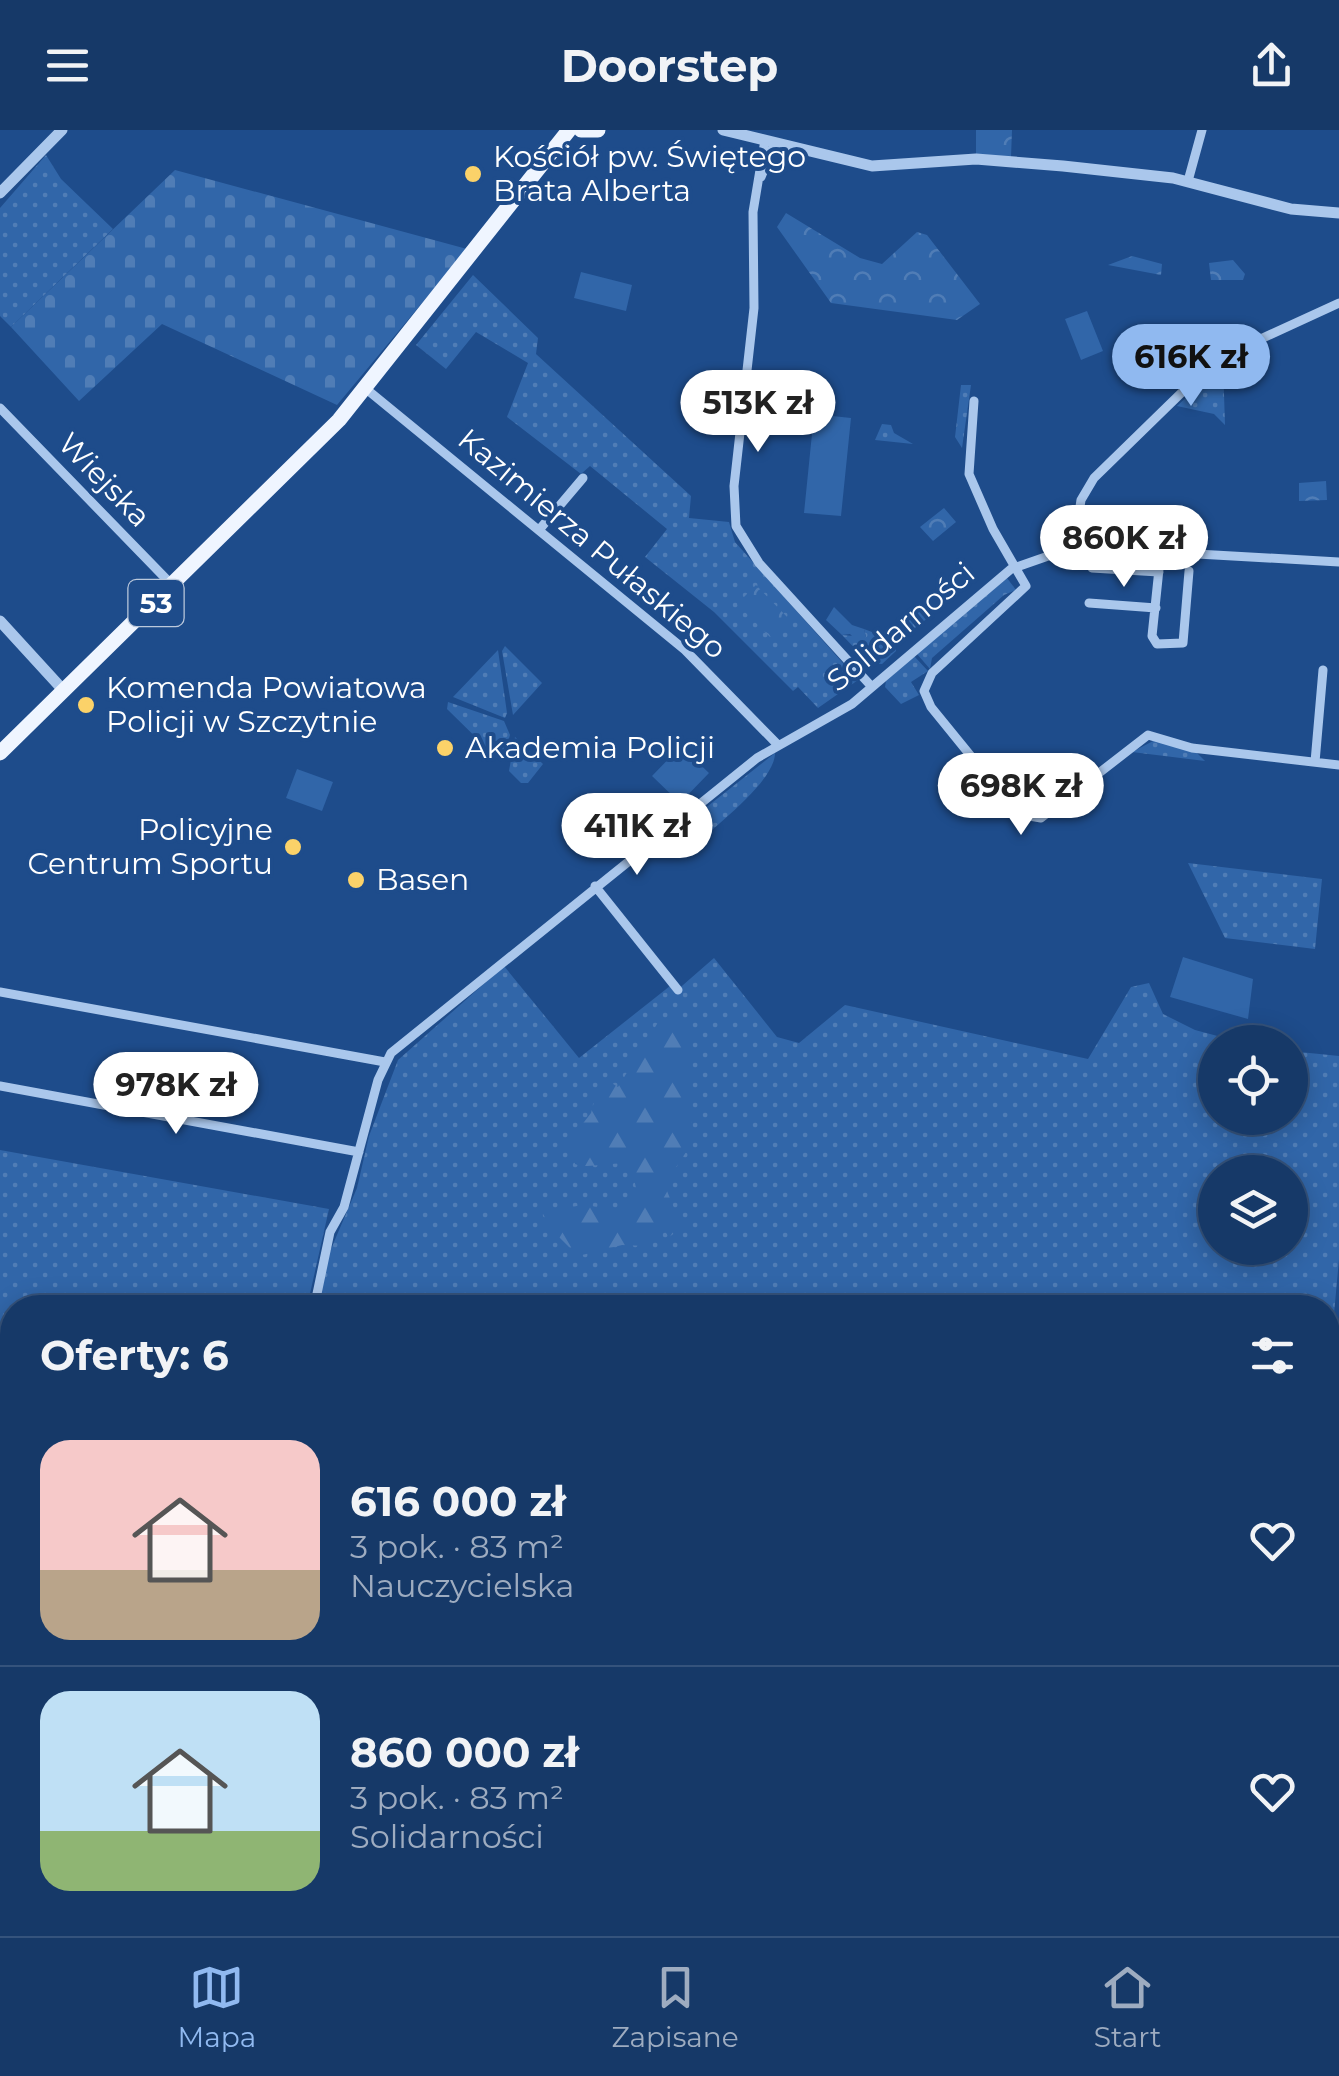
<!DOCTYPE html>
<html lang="pl">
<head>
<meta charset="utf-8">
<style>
  :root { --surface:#163968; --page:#234471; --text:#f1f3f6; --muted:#9eacc0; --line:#35537c; --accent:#90b9f0 }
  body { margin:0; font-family:Montserrat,sans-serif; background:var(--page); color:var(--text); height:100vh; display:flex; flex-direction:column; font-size:38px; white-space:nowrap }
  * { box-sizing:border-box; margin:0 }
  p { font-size:32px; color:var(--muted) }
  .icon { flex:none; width:55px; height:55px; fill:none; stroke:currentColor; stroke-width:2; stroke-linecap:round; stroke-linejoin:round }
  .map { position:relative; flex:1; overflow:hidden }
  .details { position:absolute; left:0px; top:1165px; width:1340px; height:642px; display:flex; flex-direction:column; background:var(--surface); border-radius:40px 40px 0 0; box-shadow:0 5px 25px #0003,0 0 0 2px var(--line) }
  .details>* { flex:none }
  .tools { position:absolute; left:1198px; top:895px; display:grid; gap:20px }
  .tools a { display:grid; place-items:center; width:110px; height:110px; border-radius:50%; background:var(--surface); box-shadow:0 5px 25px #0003,0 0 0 2px var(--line); font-size:50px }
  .price { position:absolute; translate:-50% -85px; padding:0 22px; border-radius:35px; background:#fff; color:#222; font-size:32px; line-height:65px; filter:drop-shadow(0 2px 5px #0008) }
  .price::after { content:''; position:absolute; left:50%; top:60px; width:30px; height:22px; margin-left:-15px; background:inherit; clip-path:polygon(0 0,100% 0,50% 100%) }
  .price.on { background:var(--accent); color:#111 }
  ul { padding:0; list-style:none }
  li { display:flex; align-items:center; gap:30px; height:250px; padding:0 40px }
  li+li { border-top:2px solid var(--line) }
  li span { display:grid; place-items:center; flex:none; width:280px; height:200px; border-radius:30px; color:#555 }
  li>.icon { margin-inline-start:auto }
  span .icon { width:120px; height:120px; fill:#fffc; stroke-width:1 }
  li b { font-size:42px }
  h2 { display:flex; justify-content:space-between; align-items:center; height:120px; padding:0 40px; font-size:42px }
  header { display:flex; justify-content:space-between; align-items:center; height:130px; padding:0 40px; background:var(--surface); font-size:45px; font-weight:700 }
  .menu { display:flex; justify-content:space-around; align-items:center; height:140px; border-top:2px solid var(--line); background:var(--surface); font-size:28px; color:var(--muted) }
  .menu a { display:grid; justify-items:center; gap:5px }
  .menu .on { color:var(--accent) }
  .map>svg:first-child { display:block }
</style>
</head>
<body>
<header><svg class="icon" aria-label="menu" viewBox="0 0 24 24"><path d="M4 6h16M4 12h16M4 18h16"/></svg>Doorstep<svg class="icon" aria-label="share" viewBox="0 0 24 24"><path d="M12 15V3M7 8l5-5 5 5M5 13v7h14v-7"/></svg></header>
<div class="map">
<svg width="1339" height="1806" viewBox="0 0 1339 1806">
  <defs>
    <pattern id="grass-dots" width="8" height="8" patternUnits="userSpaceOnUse" patternTransform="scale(2.5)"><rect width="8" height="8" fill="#3166a9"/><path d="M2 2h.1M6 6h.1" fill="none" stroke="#507db6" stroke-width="1.8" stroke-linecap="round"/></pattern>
    <pattern id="forest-firs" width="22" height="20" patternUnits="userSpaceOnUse" patternTransform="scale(2.5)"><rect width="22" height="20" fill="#3166a9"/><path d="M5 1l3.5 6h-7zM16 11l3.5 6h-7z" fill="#507db6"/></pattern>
    <pattern id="cemetery-stones" width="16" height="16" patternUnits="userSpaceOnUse" patternTransform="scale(2.5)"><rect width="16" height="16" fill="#3166a9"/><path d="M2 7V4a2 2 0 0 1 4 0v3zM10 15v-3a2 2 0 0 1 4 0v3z" fill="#507db6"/></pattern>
    <pattern id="park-crowns" width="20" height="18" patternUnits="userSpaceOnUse" patternTransform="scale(2.5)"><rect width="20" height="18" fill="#3166a9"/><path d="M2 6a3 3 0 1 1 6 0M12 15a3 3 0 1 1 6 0" fill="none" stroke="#507db6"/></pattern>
  </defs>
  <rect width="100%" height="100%" fill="#1e4c8b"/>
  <path fill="url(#grass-dots)" fill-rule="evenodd" d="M46 25 61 49 113 99 11 197 0 186V78Z
    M473 145 538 208 536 224 691 366 689 388 729 392 735 412 858 550 818 578 798 557 793 561 714 482 645 427 667 399 590 336 581 344 507 287 528 233 476 202 446 239 416 215Z
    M1223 233 1225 295 1214 284 1177 276Z
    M961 255H971L962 318 955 307Z
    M882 294 891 295 894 303 913 314 875 310Z
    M1090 386 1106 398 1130 400 1129 408 1083 407 1085 389Z
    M1133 400 1177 403 1174 408 1178 410 1132 409Z
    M1007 448 1016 460 1004 465 932 528 930 539 917 524Z
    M920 475 929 487 901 509 900 497Z
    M864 499 893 510 896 521 882 534 869 533 842 505 866 507Z
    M505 516 542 553 513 585 502 521Z
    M498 520 507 583 505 588 453 567Z
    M914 526 928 541 911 552 919 565 901 574 885 557 886 551Z
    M448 572 504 591 510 605 504 626 497 628 447 579Z
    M515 607 543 634 528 653H521L509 641Z
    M1157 609 1197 623 1205 631 1132 622Z
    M775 623C775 653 708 701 686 723L673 708 675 702Z
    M1188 733 1322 749 1315 819 1225 808Z
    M714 828 777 907 799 913 845 875 1088 929 1131 857 1149 853 1163 884 1195 900 1240 912H1215V988H1290V921L1339 926V1129L1332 1206 1328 1207V1178H318L328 1126 357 1058 369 1006 398 930 504 836 579 928 670 856 675 862ZM1215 1042H1290V1118H1215Z
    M0 1020 329 1079 307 1177 12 1178V1752L0 1710Z
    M1332 1662 1339 1806H1232L1230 1795H1328V1663Z
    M25 1795H358L359 1806H29Z"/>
  <path fill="url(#forest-firs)" d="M834 477 852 495 864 499 866 507 858 512 850 504 842 505 826 490Z
    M673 887 688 902 692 1013 669 1048 667 1061 682 1098 669 1107 664 1100 647 1116 622 1115 578 1126 551 1099 542 1082 583 1075 627 1081 636 1058 631 1035C611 1030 590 1040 575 1034L571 1009 591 983 598 957 605 949 618 957 657 894Z"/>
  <path fill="url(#cemetery-stones)" d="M175 40 467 119 337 275 162 194 79 271 11 197Z"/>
  <path fill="url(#park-crowns)" d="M976 0H1012L1011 27 976 24Z
    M786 83 860 128 882 134 917 102 927 105 980 174 957 190 831 173 777 97Z
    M1132 126 1162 134 1161 145 1108 135Z
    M1233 130 1245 144 1243 150H1211L1209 133Z
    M1326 351 1327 370 1299 371V353Z
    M944 378 956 392 933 411 920 397Z
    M756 455 789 489 770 507 737 474Z"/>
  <path fill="#3166a9" d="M581 142 632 155 626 181 574 168Z
    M1087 181 1103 221 1081 230 1065 189Z
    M814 284 851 288 841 386 804 383Z
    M681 616 709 643 680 673 652 646Z
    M297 639 333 652 322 681 286 668Z
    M1183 827 1253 849 1248 889 1170 867Z"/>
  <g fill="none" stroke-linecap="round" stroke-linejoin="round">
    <path stroke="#aac7ec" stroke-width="9" d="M765 10 753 82 754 178 734 356 736 396 759 433 872 557
      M761 47 775 13
      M1188 51 1202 0
      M365 258 685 520 778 615
      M974 271 969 344 993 399 1026 456 932 543 924 561 931 577 1018 684 1041 688 1148 605 1192 618 1339 635
      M0 278 172 455
      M539 400 583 348
      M1074 417 1081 370 1094 348 1215 230 1339 173
      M1161 420 1152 506 1157 514 1183 513 1189 441
      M1092 438 1159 442
      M1089 473 1156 478
      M1315 632 1323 540
      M595 756 678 860
      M0 862 385 932
      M0 956 359 1022
      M314 1178 330 1102 344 1077 378 950 391 923 757 628 852 574 1011 439 1074 417 1339 432
      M1328 1655 1339 1653
      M1018 1806 1033 1795"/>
    <path stroke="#aac7ec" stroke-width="11" d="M723 0 872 36 976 29 1063 36 1173 48 1291 79 1339 83
      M0 63 62 0
      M0 491 64 561"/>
    <path stroke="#eff5ff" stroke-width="15" d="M581 0H598
      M0 623 339 290 569 0
      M1339 1260V1287"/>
  </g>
  <g fill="#fbd269" stroke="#1e4c8b" stroke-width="4">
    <circle cx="473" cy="44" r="10"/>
    <circle cx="86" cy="575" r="10"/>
    <circle cx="445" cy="618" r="10"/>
    <circle cx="293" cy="717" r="10"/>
    <circle cx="356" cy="750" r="10"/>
  </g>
  <g text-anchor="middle" stroke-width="8" stroke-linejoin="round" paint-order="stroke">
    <rect fill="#1e4c8b" stroke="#bcc9dc" stroke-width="2.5" x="128.5" y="450" width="55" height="46" rx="8"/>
    <g font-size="28" font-weight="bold" fill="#fff">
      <text x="156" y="483">53</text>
    </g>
    <g font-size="30" fill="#fff" stroke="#1e4c8b" text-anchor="start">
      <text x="493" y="37">Kościół pw. Świętego<tspan x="493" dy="34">Brata Alberta</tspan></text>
      <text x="106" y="568">Komenda Powiatowa<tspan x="106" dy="34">Policji w Szczytnie</tspan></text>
      <text x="465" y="628">Akademia Policji</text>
      <text x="273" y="710" text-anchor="end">Policyjne<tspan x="273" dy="34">Centrum Sportu</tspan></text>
      <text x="376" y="760">Basen</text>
    </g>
    <g font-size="30" fill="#fff" stroke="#1e4c8b">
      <text transform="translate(104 350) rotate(46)" y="10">Wiejska</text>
      <text transform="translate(592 414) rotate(40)" y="10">Kazimierza Pułaskiego</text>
      <text transform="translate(901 497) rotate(-40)" y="10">Solidarności</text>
    </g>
  </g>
</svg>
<div class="tools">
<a><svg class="icon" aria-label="locate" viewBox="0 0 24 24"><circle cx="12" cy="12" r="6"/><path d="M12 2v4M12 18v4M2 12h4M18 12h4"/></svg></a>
<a><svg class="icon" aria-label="layers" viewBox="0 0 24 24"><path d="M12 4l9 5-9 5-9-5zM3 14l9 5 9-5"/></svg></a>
</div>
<b class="price on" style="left:1191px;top:279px">616K zł</b>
<b class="price" style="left:758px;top:325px">513K zł</b>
<b class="price" style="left:1124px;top:460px">860K zł</b>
<b class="price" style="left:1021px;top:708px">698K zł</b>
<b class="price" style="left:637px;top:748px">411K zł</b>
<b class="price" style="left:176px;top:1007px">978K zł</b>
<section class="details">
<h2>Oferty: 6<svg class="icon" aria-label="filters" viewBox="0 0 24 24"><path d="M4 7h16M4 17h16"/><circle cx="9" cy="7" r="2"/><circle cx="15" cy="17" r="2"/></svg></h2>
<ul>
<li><span style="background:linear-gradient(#f6c9c9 65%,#b9a48a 0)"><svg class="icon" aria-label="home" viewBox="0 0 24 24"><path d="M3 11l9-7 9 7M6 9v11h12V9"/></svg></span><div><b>616 000 zł</b><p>3 pok. · 83 m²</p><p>Nauczycielska</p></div><svg class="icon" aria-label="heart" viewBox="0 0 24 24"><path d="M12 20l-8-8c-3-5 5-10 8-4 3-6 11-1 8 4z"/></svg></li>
<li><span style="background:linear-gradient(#bfe0f5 70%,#8fb573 0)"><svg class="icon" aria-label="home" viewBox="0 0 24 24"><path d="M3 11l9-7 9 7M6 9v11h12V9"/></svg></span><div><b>860 000 zł</b><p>3 pok. · 83 m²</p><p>Solidarności</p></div><svg class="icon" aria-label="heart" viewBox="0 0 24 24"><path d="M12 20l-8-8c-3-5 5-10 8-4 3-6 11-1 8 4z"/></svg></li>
</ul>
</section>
</div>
<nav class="menu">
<a class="on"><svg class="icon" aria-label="map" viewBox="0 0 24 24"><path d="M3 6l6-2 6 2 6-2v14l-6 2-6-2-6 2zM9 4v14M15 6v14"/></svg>Mapa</a>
<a><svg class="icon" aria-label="saved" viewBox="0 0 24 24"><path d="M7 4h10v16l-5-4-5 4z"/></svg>Zapisane</a>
<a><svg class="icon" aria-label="home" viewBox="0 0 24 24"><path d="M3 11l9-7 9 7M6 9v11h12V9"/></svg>Start</a>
</nav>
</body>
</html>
